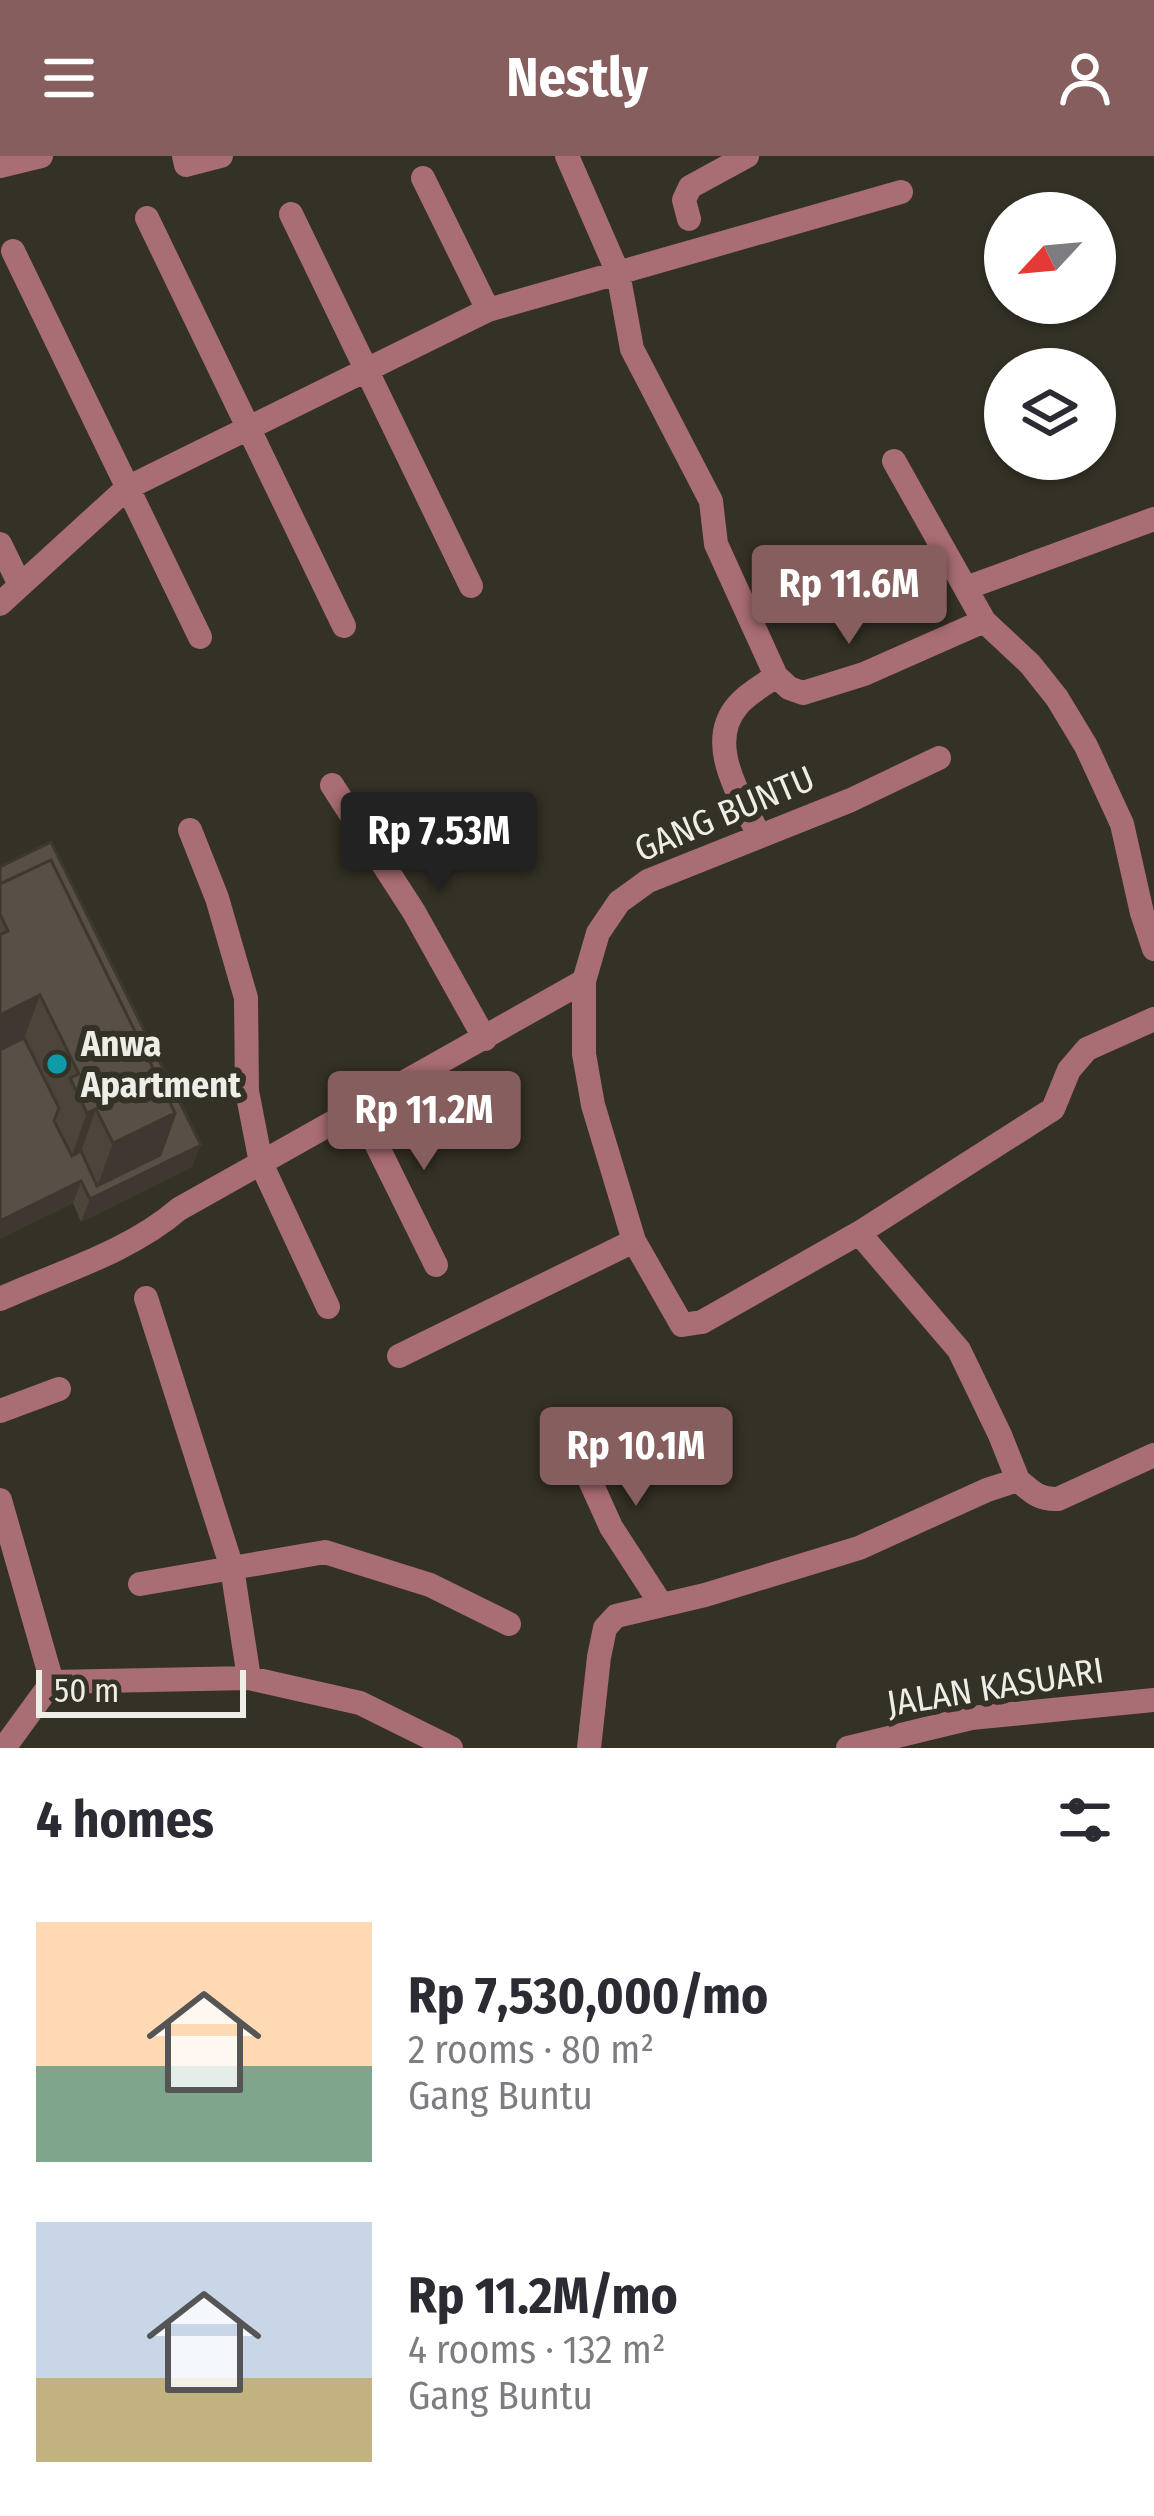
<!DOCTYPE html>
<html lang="en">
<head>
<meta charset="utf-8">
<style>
  :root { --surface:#fff; --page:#f2f2f3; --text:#2b2b33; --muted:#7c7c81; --accent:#865e5e }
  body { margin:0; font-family:"Fira Sans Condensed",sans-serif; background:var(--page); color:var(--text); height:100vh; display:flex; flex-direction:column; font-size:45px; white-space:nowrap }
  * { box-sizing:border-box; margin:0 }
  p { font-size:39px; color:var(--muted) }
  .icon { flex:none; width:66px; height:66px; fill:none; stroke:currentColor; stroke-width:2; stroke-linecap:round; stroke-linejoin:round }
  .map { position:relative; height:1592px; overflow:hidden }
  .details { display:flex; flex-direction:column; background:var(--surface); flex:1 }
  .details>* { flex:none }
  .needle { width:78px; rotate:244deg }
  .tools { position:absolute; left:984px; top:36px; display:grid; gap:24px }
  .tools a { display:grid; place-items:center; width:132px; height:132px; border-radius:50%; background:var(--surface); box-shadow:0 3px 9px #0004; font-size:60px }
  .scale { position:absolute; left:36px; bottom:30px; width:210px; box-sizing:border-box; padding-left:12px; border:6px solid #eeede6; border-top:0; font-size:33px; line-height:42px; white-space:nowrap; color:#eeede6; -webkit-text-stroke:9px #343126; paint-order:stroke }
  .price { position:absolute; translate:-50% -102px; padding:0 27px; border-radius:12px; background:var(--accent); color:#fff; font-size:39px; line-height:78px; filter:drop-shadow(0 3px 6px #0008) }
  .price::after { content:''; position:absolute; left:50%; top:72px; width:36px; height:27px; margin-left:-18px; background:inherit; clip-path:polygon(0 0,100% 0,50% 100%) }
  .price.current { background:#222; color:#fff }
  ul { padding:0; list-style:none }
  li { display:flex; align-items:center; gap:36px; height:300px; padding:0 36px }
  li span { display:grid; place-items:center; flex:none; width:336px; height:240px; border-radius:0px; color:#555 }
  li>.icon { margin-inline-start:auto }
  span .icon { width:144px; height:144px; fill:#fffc; stroke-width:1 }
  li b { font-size:51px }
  h2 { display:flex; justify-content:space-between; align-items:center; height:144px; padding:0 36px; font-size:51px }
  header { display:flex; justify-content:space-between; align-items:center; height:156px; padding:0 36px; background:var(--accent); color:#fff; font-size:54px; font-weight:700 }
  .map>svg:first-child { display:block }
</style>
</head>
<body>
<header><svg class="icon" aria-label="menu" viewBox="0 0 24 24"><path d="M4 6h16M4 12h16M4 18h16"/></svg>Nestly<svg class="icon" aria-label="person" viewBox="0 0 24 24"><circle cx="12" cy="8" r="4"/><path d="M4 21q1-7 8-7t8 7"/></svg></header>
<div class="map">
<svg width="1154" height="1592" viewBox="0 0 1154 1592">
  <rect width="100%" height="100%" fill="#343126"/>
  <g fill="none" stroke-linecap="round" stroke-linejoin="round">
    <path stroke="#a96d74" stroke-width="24" d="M184 0 186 9 221 0
      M567 0 618 117 632 193 711 345 716 388 776 520 789 532 803 537 864 518 984 465
      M0 10 41 0
      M423 22 488 154
      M291 58 471 430
      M147 62 344 470
      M689 63 684 44 690 31 747 0
      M13 95 200 481
      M894 305 984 465 1030 508 1057 542 1086 590 1122 668 1142 757 1154 793
      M0 388 20 429
      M966 432 1154 363
      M0 448 127 332 488 154 901 36
      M939 602 851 644 648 725 619 746 598 777 584 825V898L593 949 634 1085 682 1169 702 1166 859 1077 1053 953 1069 914 1087 893 1154 863
      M332 629 414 756 485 883
      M190 674 217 742 246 842 247 935 261 1007 328 1151
      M759 680C741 640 704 588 738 549 748 537 764 529 776 520
      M358 951 436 1109
      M859 1077 959 1194 1000 1279 1018 1324
      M146 1142 232 1412 249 1522
      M0 1143C60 1116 129 1096 179 1053L584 825
      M399 1200 634 1085
      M0 1255 59 1233
      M575 1273 588 1320 611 1371 661 1448
      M0 1344 52 1526
      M140 1428 325 1396 430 1429 509 1468
      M52 1526 249 1522 360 1547 451 1592
      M4 1592 52 1526
      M589 1592 599 1501 605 1472 616 1460 705 1439 859 1392 987 1334 1018 1324C1032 1336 1039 1344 1058 1343L1154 1299
      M848 1592 971 1562 1154 1544"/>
  </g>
  <path fill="#4c453c" d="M0 711 192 1011 81 1066 73 1047 0 1083Z"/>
  <path fill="#3e3831" d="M40 839 16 904 0 912V859Z
    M96 953 73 1018 64 1022 87 957Z
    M175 957 201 989 192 1011 81 1066 90 1043 93 1042 113 987Z
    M81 1025 73 1047 0 1083V1065Z"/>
  <path fill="#585046" stroke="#3e3831" stroke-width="3" d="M51 686 201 989 90 1043 81 1025 0 1065V894L24 882 59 952 54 965 72 1000 81 995 97 1030 160 999 175 957 51 704 0 728V711Z
    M51 704 175 957 113 987 96 953 87 957 70 922 79 918 40 839 0 859V779L8 775 0 758V728Z"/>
  <circle fill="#0f9aa8" stroke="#343126" stroke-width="4.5" cx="57" cy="908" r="12"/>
  <g text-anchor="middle" stroke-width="12" stroke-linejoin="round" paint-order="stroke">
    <g font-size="36" fill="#eeede6" stroke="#343126">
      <text transform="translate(724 657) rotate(-23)" y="13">GANG BUNTU</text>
      <text transform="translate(995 1530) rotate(-9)" y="13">JALAN KASUARI</text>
    </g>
    <g font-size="36" font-weight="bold" fill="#eeede6" stroke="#343126" text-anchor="start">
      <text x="81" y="900">Anwa<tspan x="81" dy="41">Apartment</tspan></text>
    </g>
  </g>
</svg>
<div class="tools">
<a><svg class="needle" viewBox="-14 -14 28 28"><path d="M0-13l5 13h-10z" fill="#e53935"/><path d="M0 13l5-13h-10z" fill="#7c7c81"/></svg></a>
<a><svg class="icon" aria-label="layers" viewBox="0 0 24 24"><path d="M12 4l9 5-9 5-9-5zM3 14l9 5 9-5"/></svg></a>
</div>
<div class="scale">50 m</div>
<b class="price" style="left:849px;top:491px">Rp 11.6M</b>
<b class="price current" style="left:439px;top:738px">Rp 7.53M</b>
<b class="price" style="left:424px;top:1017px">Rp 11.2M</b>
<b class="price" style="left:636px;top:1353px">Rp 10.1M</b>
</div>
<section class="details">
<h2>4 homes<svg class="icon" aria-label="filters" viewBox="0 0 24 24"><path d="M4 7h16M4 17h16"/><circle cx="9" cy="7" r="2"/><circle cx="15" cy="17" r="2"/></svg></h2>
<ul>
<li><span style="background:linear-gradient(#ffd9b3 60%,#7fa58c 0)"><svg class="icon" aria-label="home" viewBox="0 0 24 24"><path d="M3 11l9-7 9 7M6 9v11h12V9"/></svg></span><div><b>Rp 7,530,000/mo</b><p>2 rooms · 80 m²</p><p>Gang Buntu</p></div></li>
<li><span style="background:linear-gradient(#c9d6e8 65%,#c2b280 0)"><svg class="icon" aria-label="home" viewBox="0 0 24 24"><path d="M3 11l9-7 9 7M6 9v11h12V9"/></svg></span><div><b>Rp 11.2M/mo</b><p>4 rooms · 132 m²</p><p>Gang Buntu</p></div></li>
</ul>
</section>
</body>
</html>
